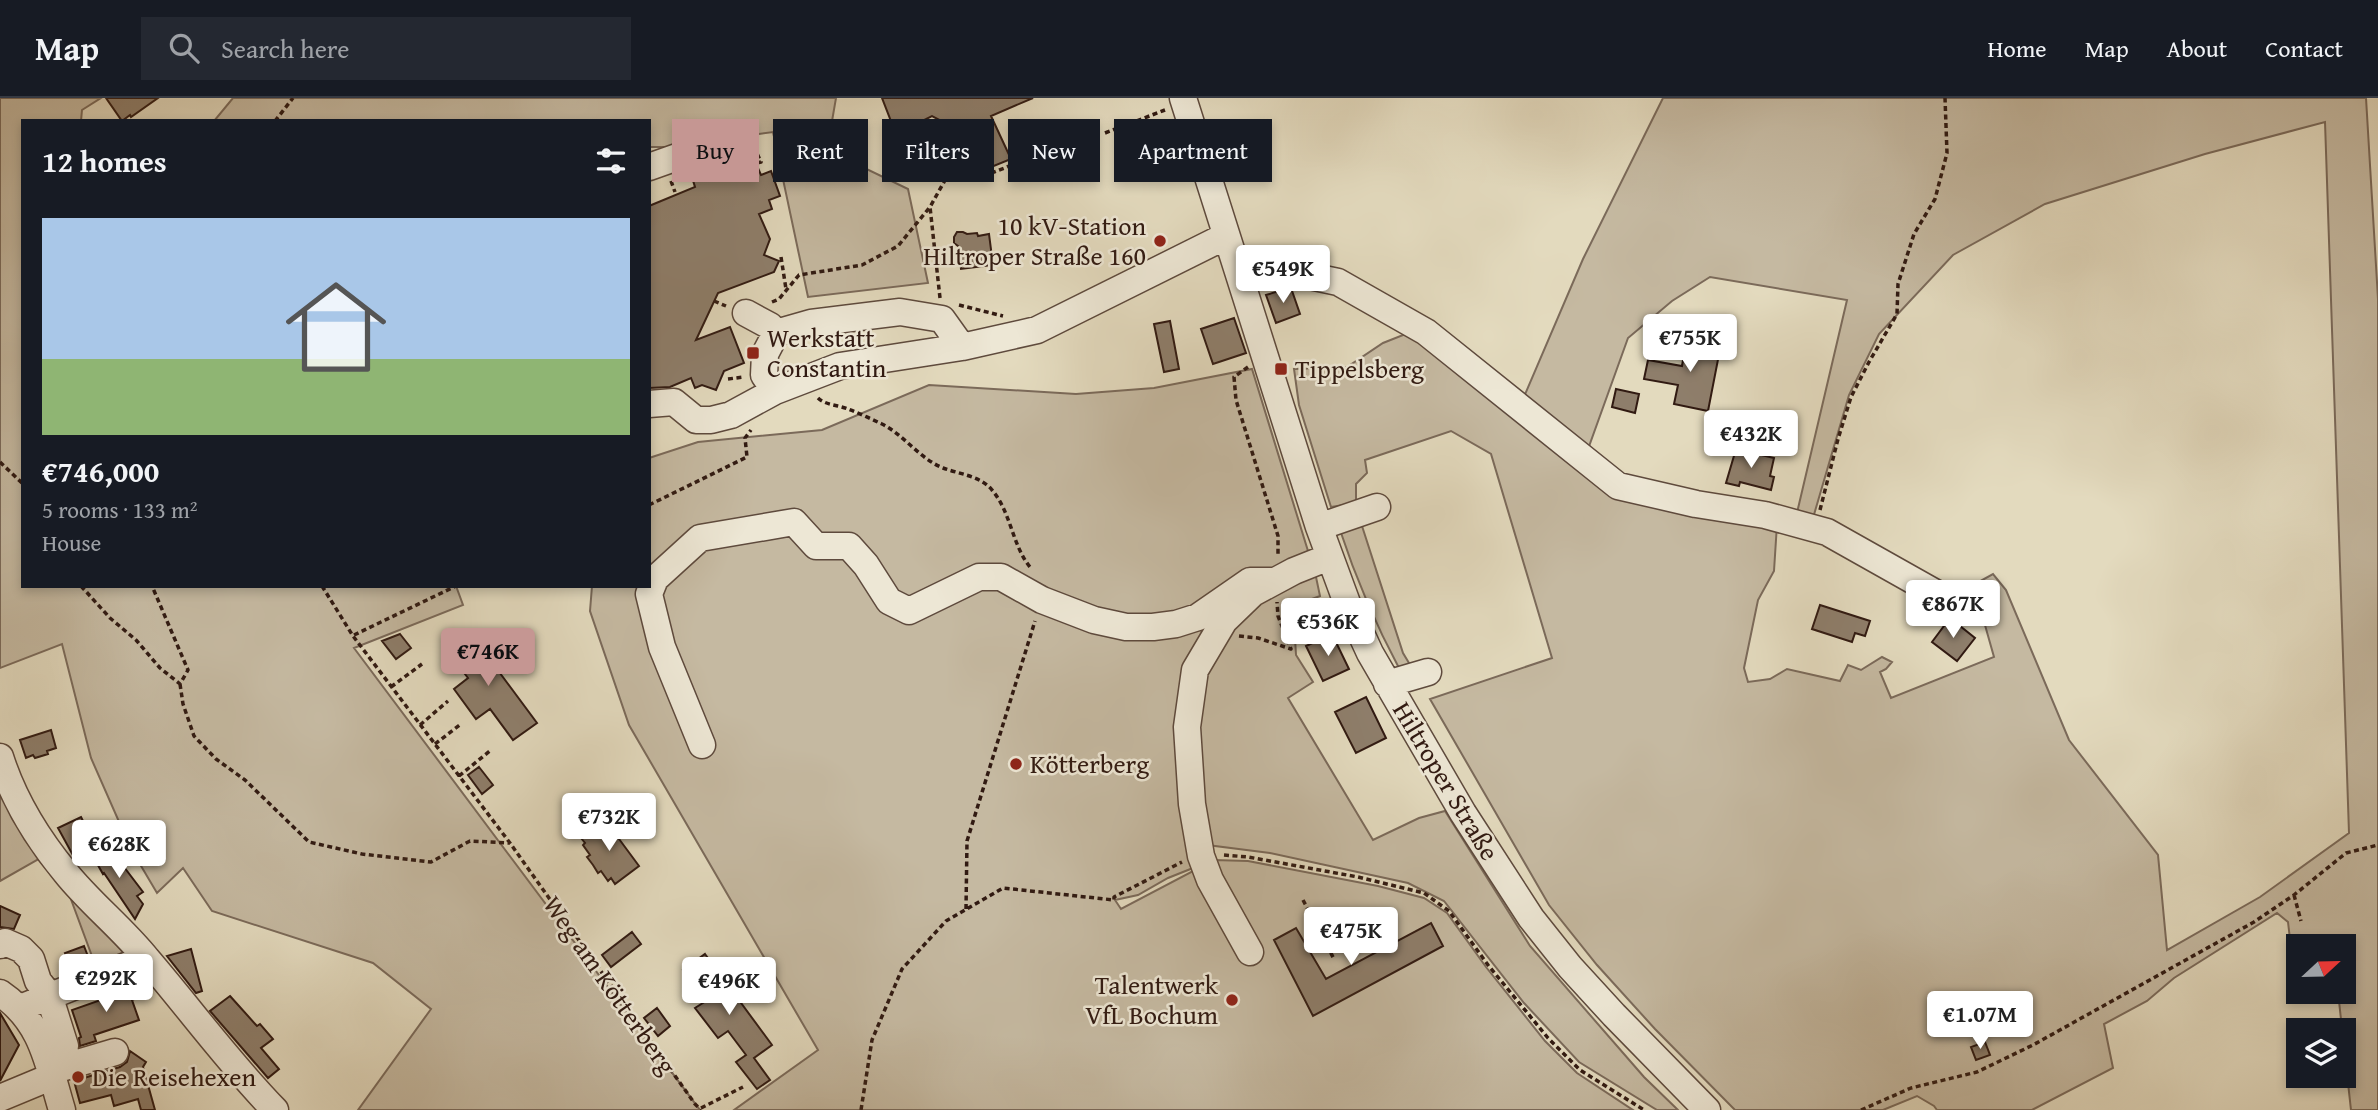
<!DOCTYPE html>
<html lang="en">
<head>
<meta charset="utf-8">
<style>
  :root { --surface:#171b24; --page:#242831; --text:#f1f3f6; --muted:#9ea1a6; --line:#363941; --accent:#c59692 }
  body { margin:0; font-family:"Gentium Book Plus",serif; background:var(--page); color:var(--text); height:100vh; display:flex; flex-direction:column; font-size:26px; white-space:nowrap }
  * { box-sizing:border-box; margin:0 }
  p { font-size:23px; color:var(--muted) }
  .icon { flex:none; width:38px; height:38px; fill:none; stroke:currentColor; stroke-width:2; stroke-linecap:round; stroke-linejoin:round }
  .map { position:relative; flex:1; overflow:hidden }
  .sheet { position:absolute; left:21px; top:21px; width:630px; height:469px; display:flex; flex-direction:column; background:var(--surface); border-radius:0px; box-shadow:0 4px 10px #0003 }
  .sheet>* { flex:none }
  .top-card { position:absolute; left:672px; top:21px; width:665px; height:63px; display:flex; gap:14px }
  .needle { width:46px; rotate:68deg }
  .controls { position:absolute; left:2286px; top:836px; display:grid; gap:14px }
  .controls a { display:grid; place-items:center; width:70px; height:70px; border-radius:0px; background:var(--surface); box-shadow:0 4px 10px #0003; font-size:35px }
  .price { position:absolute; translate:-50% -60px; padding:0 16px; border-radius:7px; background:#fff; color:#222; font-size:23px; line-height:46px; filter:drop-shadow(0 2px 4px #0008) }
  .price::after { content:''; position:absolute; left:50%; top:42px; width:21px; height:16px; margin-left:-10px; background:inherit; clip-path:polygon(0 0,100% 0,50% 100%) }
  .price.active { background:var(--accent); color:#111 }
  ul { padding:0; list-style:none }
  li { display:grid; align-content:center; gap:14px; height:371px; padding:0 21px }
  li+li { border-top:2px solid var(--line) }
  li span { display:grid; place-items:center; height:217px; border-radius:0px; color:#555 }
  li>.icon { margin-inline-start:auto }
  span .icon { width:126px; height:126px; fill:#fffc; stroke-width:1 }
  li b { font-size:30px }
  h2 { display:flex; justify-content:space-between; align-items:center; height:84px; padding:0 21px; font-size:30px }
  .tag { padding:0 24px; border-radius:0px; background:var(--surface); box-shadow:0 4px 10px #0003; font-size:24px; line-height:63px }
  .tag.active { background:var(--accent); color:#111 }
  header { display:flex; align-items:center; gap:42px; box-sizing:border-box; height:98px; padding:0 35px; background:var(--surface); border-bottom:2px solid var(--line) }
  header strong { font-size:33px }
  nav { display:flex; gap:38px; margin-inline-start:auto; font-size:24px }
  .search { width:490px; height:63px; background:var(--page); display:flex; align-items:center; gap:18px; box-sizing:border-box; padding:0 24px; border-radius:0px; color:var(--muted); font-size:26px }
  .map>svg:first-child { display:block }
</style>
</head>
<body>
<header>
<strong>Map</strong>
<div class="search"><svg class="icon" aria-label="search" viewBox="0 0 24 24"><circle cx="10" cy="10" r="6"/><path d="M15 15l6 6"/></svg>Search here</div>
<nav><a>Home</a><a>Map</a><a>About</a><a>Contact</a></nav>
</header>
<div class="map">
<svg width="2378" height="1012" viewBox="0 0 2378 1012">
  <rect width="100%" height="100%" fill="#e3dabe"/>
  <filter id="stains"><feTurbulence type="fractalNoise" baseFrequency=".00286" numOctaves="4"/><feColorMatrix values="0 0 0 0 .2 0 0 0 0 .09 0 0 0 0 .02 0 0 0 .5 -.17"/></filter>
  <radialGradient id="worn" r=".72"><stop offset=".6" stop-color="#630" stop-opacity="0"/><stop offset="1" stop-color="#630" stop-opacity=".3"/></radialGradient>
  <path fill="#c5b9a1" stroke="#7b6a5a" stroke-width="2" fill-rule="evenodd" d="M0 0H101L82 12 81 23H23V488H456L463 507 354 550 700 1012H358L431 911 373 865 212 813 183 770 157 795 131 751 91 660 62 546 0 570Z
    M233 0H836L827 52 908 91 928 185 808 199 773 34 668 49H649V23H214Z
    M1663 0H2366L2378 201V1012H2351L2338 894H2343V849L2315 847 2291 850 2288 824 2277 815 2174 880 2147 903 2104 926 2113 970 2032 1012H1937L1934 1008 1917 998 1883 1012H1735L1655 931 1597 867 1549 807 1430 601 1552 560 1491 356 1451 333 1365 362 1367 375 1356 386V405L1331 409 1299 307 1294 271 1347 269 1383 245 1418 231 1523 301 1583 161ZM2325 24 2349 735 2260 799 2167 852 2158 757 2069 642 2006 492 1993 476 1953 498 1983 520 1994 559 1891 600 1880 574 1886 571 1892 564 1882 559 1861 572 1848 567 1840 583 1787 571 1770 581 1748 584 1744 570 1758 502 1774 473 1777 426 1620 383 1587 354 1628 240 1672 203 1710 179 1847 202 1796 419 1813 420 1849 297 1879 236 1953 157 2045 106 2205 56Z
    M1252 271 1316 479 1320 498 1309 502 1302 519 1305 535 1295 540 1296 557 1313 584 1288 600 1373 742 1419 720 1445 713 1530 848 1644 979 1678 1012H1657L1579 964 1524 905 1444 803 1408 785 1270 755 1191 745 1193 770 1168 780 1138 797 1115 802 1121 811 1214 762 1248 763 1378 788 1424 800 1447 815 1486 869 1545 943 1577 975 1633 1012H734L818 952 629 627 590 513 592 488H649V360L698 344 822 332 929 287 1076 296 1154 290Z
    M1362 428 1403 555 1412 570 1400 572C1376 527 1356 481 1340 432Z
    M0 674 42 759 0 783Z
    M69 796 131 856 96 869Z"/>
  <path fill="#8e7e6b" stroke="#311a12" stroke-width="2" d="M106 0H158L131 19 130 17 122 23Z
    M882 0H1033L991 18 1011 61 974 76 957 31 932 18 896 36Z
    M721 64 725 76 729 73 732 81 758 70 761 77 771 73 780 98 769 102 772 111 759 116 770 141 764 157 779 163 774 174 718 195 696 242 730 229 744 265 724 273 716 292 702 287 695 290 691 280 670 289 649 290V108L695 89 691 76Z
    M957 134H963L967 136 977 135 978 138 989 136 993 167 961 171 958 148 954 145V139Z
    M1289 190H1291L1300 216 1276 225 1266 197Z
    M1234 220 1246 255 1213 266 1201 231Z
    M1170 223 1179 271 1164 274 1154 226Z
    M1687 239 1721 246 1708 313 1674 306 1678 287 1644 281 1648 262 1682 268Z
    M1616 291 1639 296 1635 315 1612 309Z
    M1736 351 1774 360 1770 378 1774 379 1771 392 1740 384 1739 388 1726 385Z
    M1820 507 1870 523 1865 538 1855 535 1852 544 1812 531Z
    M1950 520 1975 540 1957 563 1932 544Z
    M468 532 537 625 513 642 490 611 476 621 454 591 468 580 445 550Z
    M400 536 411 550 396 561 382 543Z
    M1332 536 1349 571 1323 583 1306 548Z
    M1366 599 1386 640 1356 655 1335 614Z
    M51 632 56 650 47 653 48 656 35 660 33 657 26 660 20 642Z
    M479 669 493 687 482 696 468 677Z
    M81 719 96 749 75 761 58 730Z
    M605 722 639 768 615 786 611 780 608 783 601 773 598 775 593 767 587 759 590 757 583 747 585 745 581 740Z
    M104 745 119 772 124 769 143 794 137 798 143 806 135 821 104 775 103 776 90 753Z
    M0 808 20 817 14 831 0 829Z
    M1431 825 1443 848 1313 918 1274 842 1296 830 1326 881Z
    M632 834 641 846 611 869 602 857Z
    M84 848 89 861 70 867 65 855Z
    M191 851 202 893 196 895 167 858Z
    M705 856 772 947 754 960 770 982 757 991 736 964 746 957 728 933 718 940 695 910 706 903 683 872Z
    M134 886 139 899 132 902 139 922 94 937 96 943 80 948 79 940 81 939 72 912 118 896 116 892Z
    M230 898 257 928 260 926 273 941 261 950 279 971 268 980 210 913Z
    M657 910 670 928 658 938 644 920Z
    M0 915 19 947 0 983Z
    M1985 944 1990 957 1976 962 1971 949Z
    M130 953 146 964 143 969 155 1012H141L138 1001 114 1008 111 997 80 1005 74 983 120 969 127 964Z"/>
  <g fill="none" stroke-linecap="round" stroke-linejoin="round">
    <g stroke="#5e4a3d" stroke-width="29">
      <path id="minor" d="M1183 0 1319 429 1347 505 1370 555 1463 715 1531 820 1570 869 1614 917 1707 1012
        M649 69 680 58
        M1240 179 1260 173H1286L1338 184 1426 234 1618 388 1696 406 1765 417 1827 434 1939 497
        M746 215 770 228 776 235
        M775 293 764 277 765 256 776 235 811 225 900 214 942 221 962 249
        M649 306 674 304 696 322H711L731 317 775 293 840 268 962 249 1037 232 1226 138
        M1319 429 1377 409
        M1387 586 1428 574
        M702 647 662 549 649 496 655 481 700 440 794 424 816 448H849L866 467 889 503 909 513 979 479H1001L1042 502 1094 522 1126 529H1153L1176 526 1198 519 1250 483H1275
        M0 659C14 703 37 740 66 775 90 805 122 830 147 861 190 911 229 965 275 1012
        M0 847 5 844 21 851 31 861 38 883 49 897 65 948
        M1250 854 1210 782 1201 758 1192 706 1187 629 1195 572 1224 523 1253 495 1294 473 1329 459
        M0 895C43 924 48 966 62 1012
        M20 910 146 860
        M51 973 115 954
        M0 1000 53 978"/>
    </g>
    <path stroke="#311a12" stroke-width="3.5" stroke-dasharray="5 3.5" stroke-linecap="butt" d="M275 23 293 0
      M1105 35 1165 12
      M741 55 745 68 761 64 755 51 705 67 700 54 734 42 755 51
      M733 73 745 68
      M671 83 675 94
      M781 159 786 191
      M940 200 930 109 954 66 965 60 974 82 1017 65 1011 47
      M714 203 726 208
      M772 204 779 201 799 177 862 167 898 148 930 109
      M959 207 1003 218
      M1248 269 1234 279 1236 302 1278 438V458
      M728 281 744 279
      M818 300C825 307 838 307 848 311 859 315 871 321 882 326 904 337 920 361 943 370 959 376 981 378 992 392 1011 414 1012 447 1030 469
      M0 364 23 386
      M649 407 747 359 745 340 751 332
      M1820 412 1838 341 1851 299 1869 264 1897 216 1898 186 1914 136 1935 101 1947 55 1945 0
      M81 488 110 520 136 542 160 570 180 586 188 572 152 488
      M322 488 353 538 510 745 695 1006 701 1012
      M354 537 456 488
      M1239 538 1258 540 1291 551 1278 518 1277 504
      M180 586 183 606 194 638 216 661 245 682 309 744 362 756 431 764 470 743 510 745
      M391 589 422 566
      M420 627 448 603
      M435 646 461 626
      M459 678 491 652
      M1224 757 1248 759 1358 779 1424 795 1449 813 1488 867 1548 940 1580 972 1644 1012
      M2294 797 2301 823
      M1303 802 1334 861
      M966 811 967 743 1035 523
      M701 1010 743 989
      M861 1012 872 942 902 871 946 823 1003 790 1114 802V799L1182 764
      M1861 1012 1911 990 1977 974 2033 947 2254 824 2294 797 2346 755 2378 747"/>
    <use href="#minor" stroke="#ede7d5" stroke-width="26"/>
  </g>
  <g fill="#8f2418" stroke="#ede7d5" stroke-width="2.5">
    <circle cx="1160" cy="143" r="7"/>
    <rect x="746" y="248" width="14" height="14" rx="3.5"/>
    <rect x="1274" y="264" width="14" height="14" rx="3.5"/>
    <circle cx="1016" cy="666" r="7"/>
    <circle cx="1232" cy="902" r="7"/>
    <circle cx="78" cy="979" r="7"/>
  </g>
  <g text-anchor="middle" stroke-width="5" stroke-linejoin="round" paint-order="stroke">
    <g font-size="26" fill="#311a12" stroke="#ede7d5" text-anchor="start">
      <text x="1146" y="137" text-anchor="end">10 kV-Station<tspan x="1146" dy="30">Hiltroper Straße 160</tspan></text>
      <text x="767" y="249">Werkstatt<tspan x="767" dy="30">Constantin</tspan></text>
      <text x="1295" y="280">Tippelsberg</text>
      <text x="1030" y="675">Kötterberg</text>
      <text x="1218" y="896" text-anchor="end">Talentwerk<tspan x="1218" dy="30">VfL Bochum</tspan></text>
      <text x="92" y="988">Die Reisehexen</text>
    </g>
    <g font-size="26" fill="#311a12" stroke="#ede7d5">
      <text transform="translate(1446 683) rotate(59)" y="9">Hiltroper Straße</text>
      <text transform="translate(610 887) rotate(55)" y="9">Weg am Kötterberg</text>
    </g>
  </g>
  <rect width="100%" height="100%" filter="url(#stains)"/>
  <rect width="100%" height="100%" fill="url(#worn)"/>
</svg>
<div class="controls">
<a><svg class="needle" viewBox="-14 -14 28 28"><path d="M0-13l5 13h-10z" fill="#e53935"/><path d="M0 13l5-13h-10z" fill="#9ea1a6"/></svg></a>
<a><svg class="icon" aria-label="layers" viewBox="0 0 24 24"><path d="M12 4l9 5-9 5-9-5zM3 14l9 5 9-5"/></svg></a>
</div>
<b class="price" style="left:1283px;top:207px">€549K</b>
<b class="price" style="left:1690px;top:276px">€755K</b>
<b class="price" style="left:1751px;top:372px">€432K</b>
<b class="price" style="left:1953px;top:542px">€867K</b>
<b class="price" style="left:1328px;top:560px">€536K</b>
<b class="price active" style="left:488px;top:590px">€746K</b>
<b class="price" style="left:609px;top:755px">€732K</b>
<b class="price" style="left:119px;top:782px">€628K</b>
<b class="price" style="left:1351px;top:869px">€475K</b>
<b class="price" style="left:106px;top:916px">€292K</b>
<b class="price" style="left:729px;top:919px">€496K</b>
<b class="price" style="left:1980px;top:953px">€1.07M</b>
<div class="top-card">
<a class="tag active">Buy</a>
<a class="tag">Rent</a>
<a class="tag">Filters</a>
<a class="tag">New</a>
<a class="tag">Apartment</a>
</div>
<section class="sheet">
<h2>12 homes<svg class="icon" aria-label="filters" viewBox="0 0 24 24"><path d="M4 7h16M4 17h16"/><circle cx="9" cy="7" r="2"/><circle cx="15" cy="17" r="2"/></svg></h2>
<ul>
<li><span style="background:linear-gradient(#a9c7e8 65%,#8fb573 0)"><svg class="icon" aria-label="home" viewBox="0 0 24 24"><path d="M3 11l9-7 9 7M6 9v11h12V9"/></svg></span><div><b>€746,000</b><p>5 rooms · 133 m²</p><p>House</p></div></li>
</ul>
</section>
</div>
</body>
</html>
